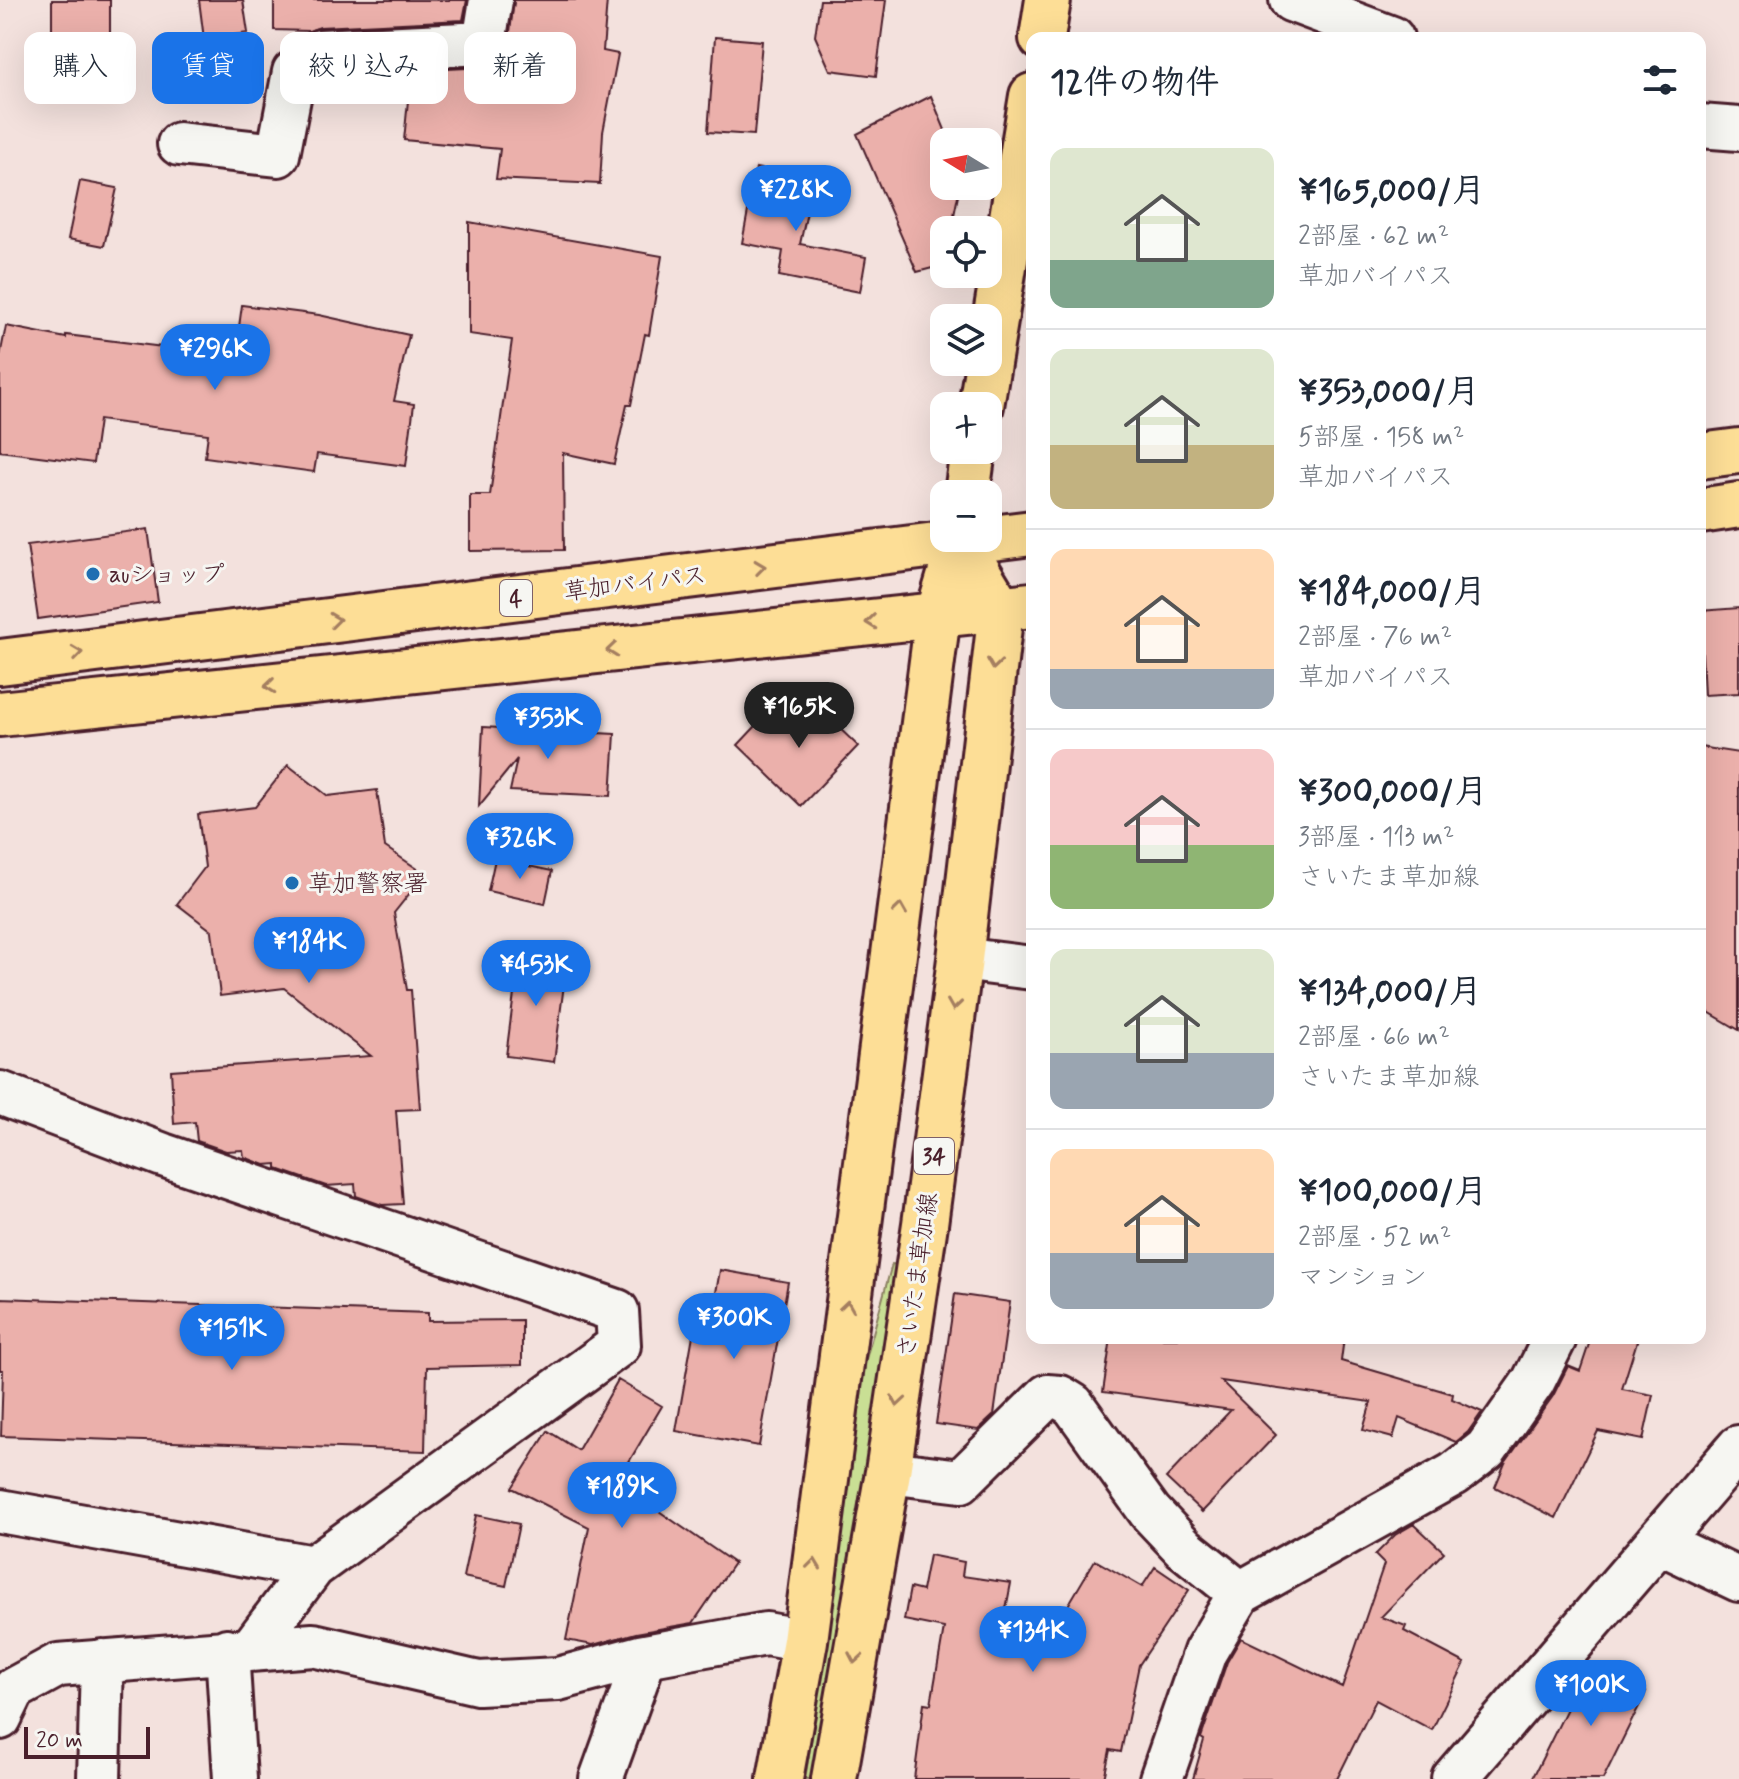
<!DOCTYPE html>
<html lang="ja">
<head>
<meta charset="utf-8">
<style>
  :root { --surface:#fff; --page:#f2f2f3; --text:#1f2937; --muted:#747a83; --line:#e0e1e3; --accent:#1a73e8 }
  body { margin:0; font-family:Mynerve,"Klee One",sans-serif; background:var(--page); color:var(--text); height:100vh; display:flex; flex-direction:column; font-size:30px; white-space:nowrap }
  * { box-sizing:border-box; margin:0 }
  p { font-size:26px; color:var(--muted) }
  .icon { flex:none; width:44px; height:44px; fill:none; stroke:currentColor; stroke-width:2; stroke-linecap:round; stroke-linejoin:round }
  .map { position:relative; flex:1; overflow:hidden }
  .drawer { position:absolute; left:1026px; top:32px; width:680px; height:1312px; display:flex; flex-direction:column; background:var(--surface); border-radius:16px; box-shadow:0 8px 32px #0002 }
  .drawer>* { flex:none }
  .guide { position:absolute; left:24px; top:32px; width:760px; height:72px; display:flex; gap:16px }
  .needle { width:52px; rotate:280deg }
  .tools { position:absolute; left:930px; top:128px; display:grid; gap:16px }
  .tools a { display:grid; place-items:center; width:72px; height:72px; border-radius:16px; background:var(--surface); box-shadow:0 8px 32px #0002; font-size:40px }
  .scale { position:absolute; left:24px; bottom:20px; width:126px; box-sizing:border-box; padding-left:8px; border:4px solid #4a1f2b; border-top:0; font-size:22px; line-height:28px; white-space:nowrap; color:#4a1f2b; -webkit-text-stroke:6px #f6f6f2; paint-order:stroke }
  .price { position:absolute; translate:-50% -68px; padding:0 18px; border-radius:28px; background:var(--accent); color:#fff; font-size:26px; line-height:52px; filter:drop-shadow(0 2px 4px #0008) }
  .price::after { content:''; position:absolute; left:50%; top:48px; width:24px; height:18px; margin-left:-12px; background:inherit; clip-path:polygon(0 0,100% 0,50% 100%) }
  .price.on { background:#222; color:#fff }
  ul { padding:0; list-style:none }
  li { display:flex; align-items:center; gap:24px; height:200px; padding:0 24px }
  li+li { border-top:2px solid var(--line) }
  li span { display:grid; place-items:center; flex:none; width:224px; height:160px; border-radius:16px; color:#555 }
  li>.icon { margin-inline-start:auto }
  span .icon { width:96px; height:96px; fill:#fffc; stroke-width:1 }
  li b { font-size:34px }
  h2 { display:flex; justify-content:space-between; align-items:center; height:96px; padding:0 24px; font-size:34px }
  .pill { padding:0 28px; border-radius:16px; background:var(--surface); box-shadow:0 8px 32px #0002; font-size:28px; line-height:72px }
  .pill.on { background:var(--accent); color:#fff }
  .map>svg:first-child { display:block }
</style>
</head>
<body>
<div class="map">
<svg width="1739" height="1779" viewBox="0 0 1739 1779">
  <rect width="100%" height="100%" fill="#f3e1dd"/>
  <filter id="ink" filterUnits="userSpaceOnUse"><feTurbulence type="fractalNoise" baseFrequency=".0125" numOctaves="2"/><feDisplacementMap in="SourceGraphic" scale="16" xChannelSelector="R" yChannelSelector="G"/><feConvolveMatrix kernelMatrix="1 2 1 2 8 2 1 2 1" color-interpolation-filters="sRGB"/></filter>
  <g filter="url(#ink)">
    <path fill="#c9df94" stroke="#8a7f60" stroke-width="2" d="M892 1264 899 1265 888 1358 815 1779H805L830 1624 866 1359Z"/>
    <path fill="#ebb0ab" stroke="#4a1f2b" stroke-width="2" d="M52 0H110V34L52 36Z
      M199 0H243L248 33 204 39Z
      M274 0H467L463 20 320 27 309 31 274 30Z
      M514 0H607L603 51 618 54 603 132 600 184 496 179 500 149 404 140 411 71 485 67 496 64 503 57 508 48Z
      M820 0H886L876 76 830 70 815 36Z
      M715 37 762 41 754 135 708 132Z
      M931 96 950 142H944V186H960L951 230H944V265L917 272 857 134Z
      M756 168 814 180 800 244 866 257 860 292 779 276 783 251 742 243Z
      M80 181 117 188 104 246 68 239Z
      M469 222 662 256 649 335 645 334 631 405H627L614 464 563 453 564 550 470 551V495H490L512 340 469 334Z
      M242 305 319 315 409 335 394 401 414 404 406 466 317 454 314 472 205 457 208 434 99 420 93 463 0 451V356L6 326 66 338V335L235 356Z
      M148 529 158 602 38 619 27 545Z
      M1739 608V693L1704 695 1700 611Z
      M809 699 858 746 801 806 738 745 772 709 786 724Z
      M483 727 615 734 611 796 510 791 517 759 479 806Z
      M1700 747 1739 753V1030L1700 1007Z
      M288 765 328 796 377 790 385 847 425 874 394 913 407 990H411L420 1109 396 1110 403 1204 382 1205 356 1196 355 1184 326 1186 277 1169V1164L265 1165 244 1157 243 1150 226 1151 197 1141 195 1122 174 1124 171 1070 371 1056 284 988 220 996 212 931 177 904 205 867 198 814 255 807Z
      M495 859 552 871 545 904 488 891Z
      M519 955 567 961 554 1062 506 1056Z
      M720 1270 788 1282 759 1446 676 1431 693 1335 708 1338Z
      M955 1294 1010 1302 994 1415 978 1430 936 1424Z
      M0 1298 428 1313V1321L522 1320V1365L427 1367 425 1451 1 1436 3 1370H0Z
      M1111 1338H1344L1341 1361 1453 1394 1452 1399 1482 1412 1468 1432 1456 1442 1399 1418 1393 1438 1363 1430 1371 1402 1221 1381 1276 1435 1202 1512 1166 1478 1231 1410 1103 1392Z
      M1591 1338H1638L1622 1389 1653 1395 1643 1440 1598 1431 1556 1518 1495 1487 1505 1463 1553 1396 1568 1366 1580 1371Z
      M618 1380 662 1406 617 1482 734 1563 693 1623 636 1633 593 1645 566 1640 589 1527 512 1488 548 1431 578 1450Z
      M476 1515 519 1524 506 1586 463 1577Z
      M1414 1524 1444 1552 1381 1617 1406 1626 1404 1631 1465 1663 1432 1730 1376 1700 1337 1779H1193L1204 1740 1201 1738 1227 1662 1241 1638 1342 1687 1384 1564 1375 1555 1395 1535Z
      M929 1555 964 1562 962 1576 1011 1583 1006 1609 1060 1619 1095 1560 1142 1587 1155 1567 1189 1590 1139 1665 1121 1752 1110 1750 1104 1779H914L924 1703 931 1704 944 1628 904 1620 910 1588 922 1591Z
      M1589 1664 1646 1692 1603 1779H1532Z"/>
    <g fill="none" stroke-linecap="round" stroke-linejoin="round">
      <g stroke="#4a1f2b" stroke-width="48">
        <path id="minor" d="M1291 0 1392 38
          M1700 126 1739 129
          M179 144 278 155 294 72 321 51 484 43 491 0
          M960 959 1032 968
          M0 1093 163 1155 617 1311 619 1345 313 1567 252 1648
          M888 1472 961 1481 1047 1396 1060 1397 1073 1405 1150 1512 1184 1548 1240 1593
          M0 1511 313 1567
          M1659 1542 1739 1580
          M227 1650 235 1779
          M0 1718 14 1689 58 1665 313 1645 478 1683 558 1679 640 1657 766 1634 805 1641
          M99 1779 102 1661
          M601 1779 640 1671V1657
          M1161 1779 1205 1652 1240 1593 1454 1474 1486 1449 1533 1382 1555 1338"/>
      </g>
      <g stroke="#4a1f2b" stroke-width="50">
        <path id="tertiary" d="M1454 1779 1739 1448"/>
      </g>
      <g stroke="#4a1f2b" stroke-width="50">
        <path id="primary" d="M1042 38 1048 0
          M981 406 1032 96
          M967 494 973 450
          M780 1779 805 1641 938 615 961 538
          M834 1779 888 1472 925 1224 960 959 1001 610 960 542"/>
      </g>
      <g stroke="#4a1f2b" stroke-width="50">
        <path id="trunk" d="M1700 456 1739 451
          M1700 511 1739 505
          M0 662 1032 533
          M0 714 1032 605"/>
      </g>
      <use href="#minor" stroke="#f6f6f2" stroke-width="42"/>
      <use href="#tertiary" stroke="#f6f6f2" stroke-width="44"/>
      <use href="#primary" stroke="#fdde96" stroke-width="44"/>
      <use href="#trunk" stroke="#fdde96" stroke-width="44"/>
    </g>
    <defs><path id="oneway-chevron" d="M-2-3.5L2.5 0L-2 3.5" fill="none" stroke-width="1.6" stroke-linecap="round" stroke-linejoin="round" transform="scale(2)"/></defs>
    <g stroke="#a47e60">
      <use href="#oneway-chevron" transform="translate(760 567) rotate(-7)"/>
      <use href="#oneway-chevron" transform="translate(335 620) rotate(-7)"/>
      <use href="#oneway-chevron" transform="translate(871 622) rotate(174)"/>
      <use href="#oneway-chevron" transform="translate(612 650) rotate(174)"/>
      <use href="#oneway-chevron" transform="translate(77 653) rotate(-7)"/>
      <use href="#oneway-chevron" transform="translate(994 664) rotate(98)"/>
      <use href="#oneway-chevron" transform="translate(270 686) rotate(174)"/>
      <use href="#oneway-chevron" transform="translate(900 909) rotate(-82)"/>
      <use href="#oneway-chevron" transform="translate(954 1005) rotate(98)"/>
      <use href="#oneway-chevron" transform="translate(847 1306) rotate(-82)"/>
      <use href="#oneway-chevron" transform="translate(898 1401) rotate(99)"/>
      <use href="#oneway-chevron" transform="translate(814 1564) rotate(-83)"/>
      <use href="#oneway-chevron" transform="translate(855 1658) rotate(100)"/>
    </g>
  </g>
  <g fill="#1f6fb2" stroke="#f6f6f2" stroke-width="3">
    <circle cx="93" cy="574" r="8"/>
    <circle cx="292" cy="883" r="8"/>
  </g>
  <g text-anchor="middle" stroke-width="6" stroke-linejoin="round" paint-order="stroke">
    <g fill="#f6f6f2" stroke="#7e6067" stroke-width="2">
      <rect x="500" y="580" width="32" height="36" rx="6"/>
      <rect x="914" y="1138" width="40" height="36" rx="6"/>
    </g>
    <g font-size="22" font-weight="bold" fill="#4a1f2b">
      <text x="516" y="606">4</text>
      <text x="934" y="1164">34</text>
    </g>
    <g font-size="24" fill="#4a1f2b" stroke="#f6f6f2" text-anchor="start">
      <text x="109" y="582">auショップ</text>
      <text x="308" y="891">草加警察署</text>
    </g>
    <g font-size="24" fill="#4a1f2b" stroke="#f6f6f2">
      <text transform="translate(635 583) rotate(-7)" y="8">草加バイパス</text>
      <text transform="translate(917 1275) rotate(-82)" y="8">さいたま草加線</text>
    </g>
  </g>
</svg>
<div class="tools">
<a><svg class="needle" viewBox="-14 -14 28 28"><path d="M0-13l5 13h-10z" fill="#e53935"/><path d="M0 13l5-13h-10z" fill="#747a83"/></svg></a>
<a><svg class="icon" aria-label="locate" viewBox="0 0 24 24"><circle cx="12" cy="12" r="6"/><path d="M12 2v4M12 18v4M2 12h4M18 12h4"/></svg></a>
<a><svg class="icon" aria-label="layers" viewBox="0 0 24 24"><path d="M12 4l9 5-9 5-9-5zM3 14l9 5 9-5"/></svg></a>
<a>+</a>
<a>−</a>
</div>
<div class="scale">20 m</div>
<b class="price" style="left:796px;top:233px">¥228K</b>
<b class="price" style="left:215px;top:392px">¥296K</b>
<b class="price on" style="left:799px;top:750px">¥165K</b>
<b class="price" style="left:548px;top:761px">¥353K</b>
<b class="price" style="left:520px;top:881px">¥326K</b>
<b class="price" style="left:309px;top:985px">¥184K</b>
<b class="price" style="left:536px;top:1008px">¥453K</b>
<b class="price" style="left:734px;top:1361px">¥300K</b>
<b class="price" style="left:232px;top:1372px">¥151K</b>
<b class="price" style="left:622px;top:1530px">¥189K</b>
<b class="price" style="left:1033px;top:1674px">¥134K</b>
<b class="price" style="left:1591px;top:1728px">¥100K</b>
<div class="guide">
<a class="pill">購入</a>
<a class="pill on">賃貸</a>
<a class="pill">絞り込み</a>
<a class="pill">新着</a>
</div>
<section class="drawer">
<h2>12件の物件<svg class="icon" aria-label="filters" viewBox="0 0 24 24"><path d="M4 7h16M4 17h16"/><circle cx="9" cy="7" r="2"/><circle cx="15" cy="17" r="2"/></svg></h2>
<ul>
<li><span style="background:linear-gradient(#dfe7d0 70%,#7fa58c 0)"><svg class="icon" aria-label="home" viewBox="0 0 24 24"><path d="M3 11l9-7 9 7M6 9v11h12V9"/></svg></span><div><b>¥165,000/月</b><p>2部屋 · 62 m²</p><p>草加バイパス</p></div></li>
<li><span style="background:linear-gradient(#dfe7d0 60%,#c2b280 0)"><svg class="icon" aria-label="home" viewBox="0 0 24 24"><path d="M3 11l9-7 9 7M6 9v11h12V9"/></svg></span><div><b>¥353,000/月</b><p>5部屋 · 158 m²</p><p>草加バイパス</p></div></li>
<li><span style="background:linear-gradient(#ffd9b3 75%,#9aa5b1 0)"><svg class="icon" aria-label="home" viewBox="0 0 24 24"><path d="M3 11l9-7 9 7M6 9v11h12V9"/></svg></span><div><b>¥184,000/月</b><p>2部屋 · 76 m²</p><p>草加バイパス</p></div></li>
<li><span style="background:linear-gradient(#f6c9c9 60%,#8fb573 0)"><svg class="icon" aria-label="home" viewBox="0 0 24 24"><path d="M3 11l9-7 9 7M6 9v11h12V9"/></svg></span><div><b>¥300,000/月</b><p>3部屋 · 113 m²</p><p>さいたま草加線</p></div></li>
<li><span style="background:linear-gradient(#dfe7d0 65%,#9aa5b1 0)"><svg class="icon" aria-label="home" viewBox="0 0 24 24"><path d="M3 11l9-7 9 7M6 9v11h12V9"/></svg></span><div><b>¥134,000/月</b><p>2部屋 · 66 m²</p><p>さいたま草加線</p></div></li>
<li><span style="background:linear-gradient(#ffd9b3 65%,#9aa5b1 0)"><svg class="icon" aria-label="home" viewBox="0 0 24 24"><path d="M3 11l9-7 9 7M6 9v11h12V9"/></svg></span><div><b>¥100,000/月</b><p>2部屋 · 52 m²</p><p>マンション</p></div></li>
</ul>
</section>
</div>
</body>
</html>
